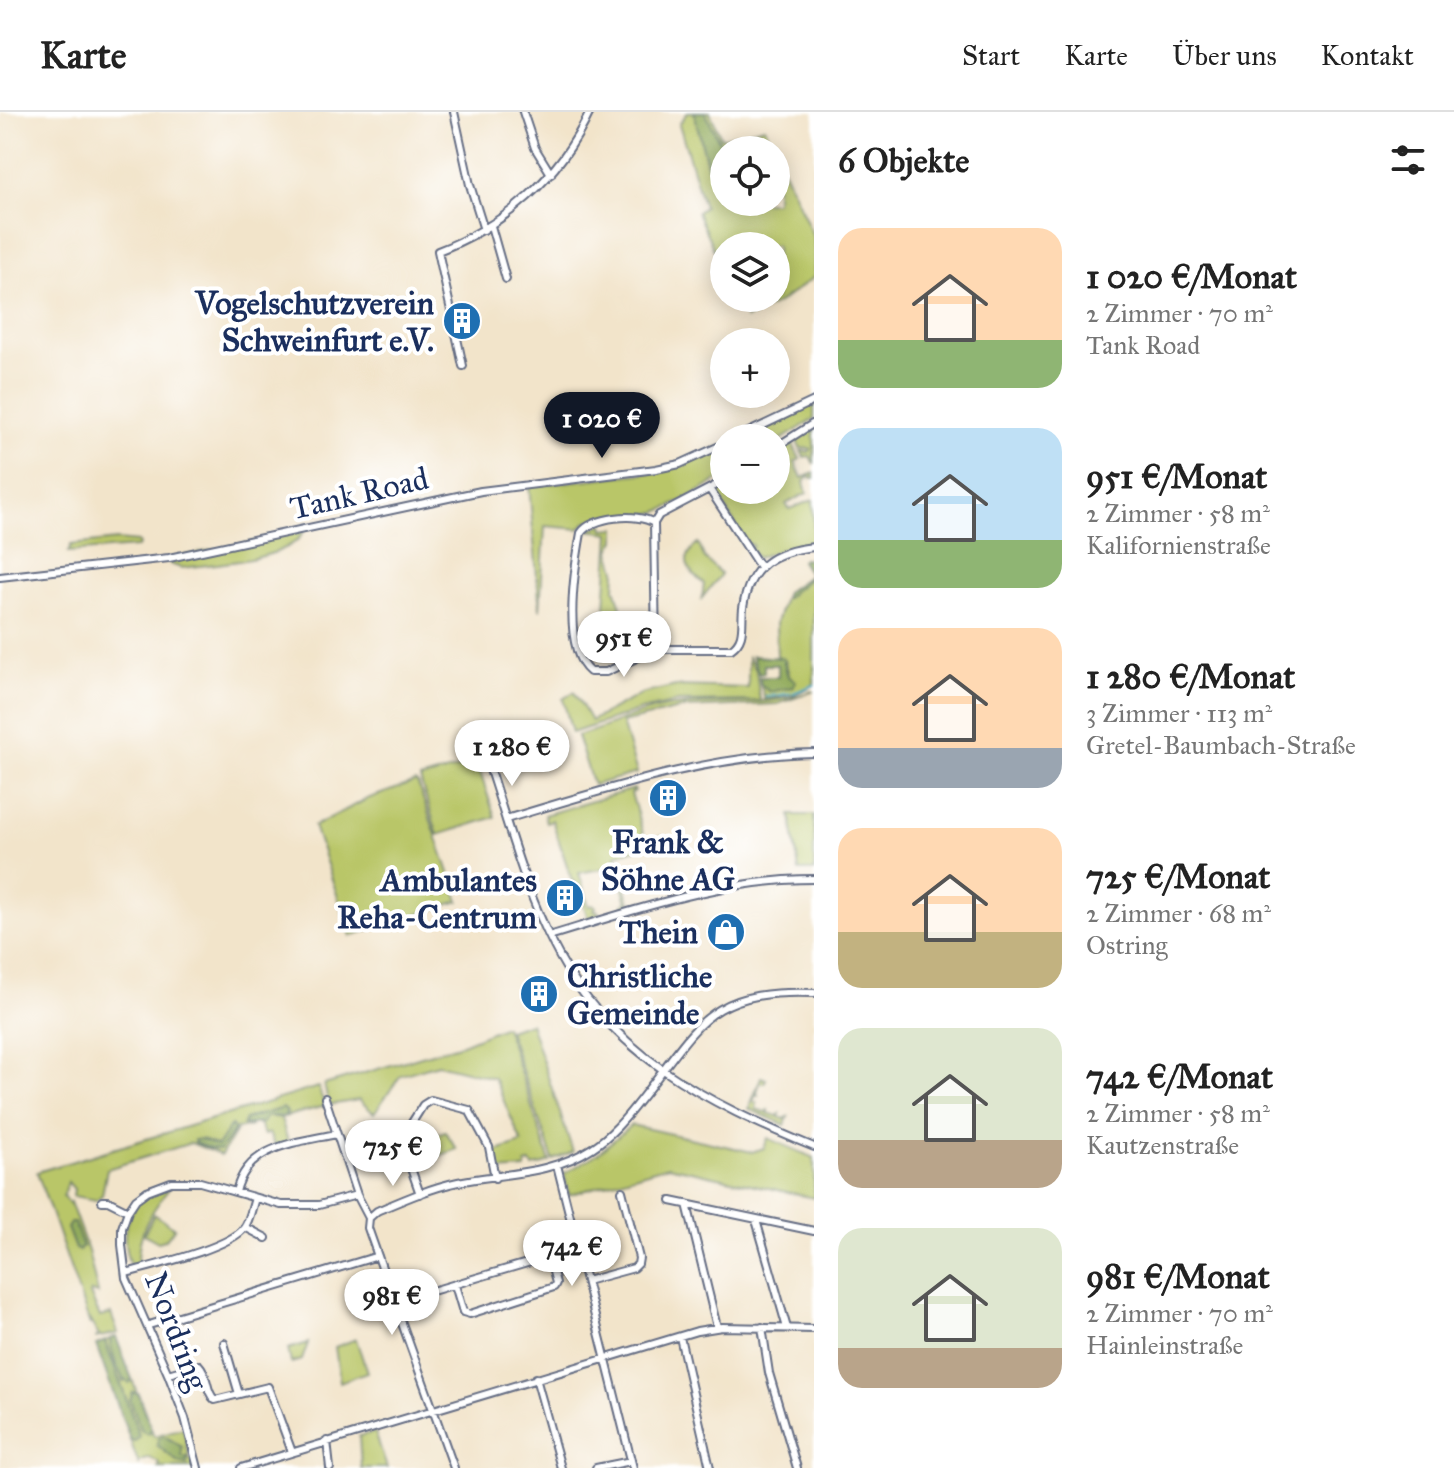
<!DOCTYPE html>
<html lang="de">
<head>
<meta charset="utf-8">
<style>
  :root { --surface:#fff; --page:#f2f2f2; --text:#222; --muted:#767676; --line:#e0e0e0; --accent:#111827 }
  body { margin:0; font-family:"IM FELL Great Primer",serif; background:var(--page); color:var(--text); height:100vh; display:flex; flex-direction:column; font-size:30px; white-space:nowrap }
  * { box-sizing:border-box; margin:0 }
  p { font-size:26px; color:var(--muted) }
  .icon { flex:none; width:44px; height:44px; fill:none; stroke:currentColor; stroke-width:2; stroke-linecap:round; stroke-linejoin:round }
  .map { position:relative; flex:1; overflow:hidden }
  .details { display:flex; flex-direction:column; background:var(--surface); width:640px }
  .details>* { flex:none }
  .fabs { position:absolute; left:710px; top:24px; display:grid; gap:16px }
  .fabs a { display:grid; place-items:center; width:80px; height:80px; border-radius:50%; background:var(--surface); box-shadow:0 4px 20px #0003; font-size:40px }
  .price { position:absolute; translate:-50% -68px; padding:0 18px; border-radius:28px; background:#fff; color:#222; font-size:26px; line-height:52px; filter:drop-shadow(0 2px 4px #0008) }
  .price::after { content:''; position:absolute; left:50%; top:48px; width:24px; height:18px; margin-left:-12px; background:inherit; clip-path:polygon(0 0,100% 0,50% 100%) }
  .price.on { background:var(--accent); color:#fff }
  ul { padding:0; list-style:none }
  li { display:flex; align-items:center; gap:24px; height:200px; padding:0 24px }
  li span { display:grid; place-items:center; flex:none; width:224px; height:160px; border-radius:24px; color:#555 }
  li>.icon { margin-inline-start:auto }
  span .icon { width:96px; height:96px; fill:#fffc; stroke-width:1 }
  li b { font-size:34px }
  h2 { display:flex; justify-content:space-between; align-items:center; height:96px; padding:0 24px; font-size:34px }
  header { display:flex; align-items:center; gap:48px; box-sizing:border-box; height:112px; padding:0 40px; background:var(--surface); border-bottom:2px solid var(--line) }
  header strong { font-size:38px }
  nav { display:flex; gap:44px; margin-inline-start:auto; font-size:28px }
  main { display:flex; flex:1; min-height:0 }
  .map>svg:first-child { display:block }
</style>
</head>
<body>
<header>
<strong>Karte</strong>
<nav><a>Start</a><a>Karte</a><a>Über uns</a><a>Kontakt</a></nav>
</header>
<main>
<div class="map">
<svg width="814" height="1356" viewBox="0 0 814 1356">
  <rect width="100%" height="100%" fill="#fff"/>
  <filter id="ink" filterUnits="userSpaceOnUse"><feTurbulence type="fractalNoise" baseFrequency=".0125" numOctaves="2"/><feDisplacementMap in="SourceGraphic" scale="16" xChannelSelector="R" yChannelSelector="G"/><feConvolveMatrix kernelMatrix="1 2 1 2 8 2 1 2 1" color-interpolation-filters="sRGB"/></filter>
  <filter id="wash" filterUnits="userSpaceOnUse"><feTurbulence type="fractalNoise" baseFrequency=".006" numOctaves="4" result="noise"/><feDisplacementMap in="SourceGraphic" scale="32" xChannelSelector="R" yChannelSelector="G"/><feGaussianBlur stdDeviation="1.8" result="paint"/><feColorMatrix in="noise" values="0 0 0 0 0 0 0 0 0 0 0 0 0 0 0 0 0 1.4 0 .05"/><feComposite in="paint" operator="in"/></filter>
  <g filter="url(#wash)">
    <rect width="100%" height="100%" fill="#f2e4ca"/>
    <path fill="#b9c668" stroke="#6a7a63" stroke-width="2" fill-rule="evenodd" d="M688 0H694L708 56 720 31 705 0H710L721 26 765 15 775 38H724V70L719 71 717 86 724 82V90H776V41L814 126V165L780 190 746 207 736 186H776V134H724V160L697 100 704 95 679 12Z
      M814 291V307L776 331V326H741Z
      M814 315V352L810 344 804 345 801 339 809 340 811 337 800 336 796 327Z
      M792 331 800 347 795 350 802 366 814 361V366L808 365 804 370 807 381 786 392 789 397 813 388 814 431 790 434 757 446 750 436 753 434 751 432 748 433 720 387 719 380 724 374V378H776V340Z
      M724 334V364C703 378 681 391 657 400 632 408 598 395 579 417L545 414 540 498 529 374 656 360Z
      M603 412 604 417 616 416V428L610 438 616 458 615 476 621 495 612 508 604 510 610 421 588 418Z
      M304 419C291 449 211 452 181 456L170 452 169 447Z
      M117 428 138 430 139 433 137 435 68 440 71 433Z
      M698 431 705 447 721 462 702 486 704 472C687 458 679 448 698 431Z
      M814 457V573L795 582 765 588 761 573 770 577 790 567 785 548 777 545 776 511 784 486H787Z
      M748 545 756 558 760 589 677 590 641 598 572 621 563 587 574 580 591 609 641 582 676 574 748 576Z
      M814 579 778 592 683 596 622 611 637 661 593 673 577 624C610 615 639 598 672 594 720 587 767 596 814 579Z
      M477 651 495 705 438 723 420 667Z
      M415 670 418 672 459 789 351 824 314 714 367 687Z
      M634 677 635 679 631 681 645 728 662 724 670 727 616 743 630 791 646 789 624 796 623 792 627 790 616 754 579 761 589 794 594 793 596 795 594 799H598L599 803 588 806 575 769H572L552 708 546 710 544 703Z
      M791 703H814V759H799Z
      M530 911 573 1040 553 1048 508 918Z
      M505 914 550 1050 533 1055 530 1051 526 1052V1057L498 1059 494 1040 522 1031 494 966 438 952 401 963 374 1001 359 988 329 993 324 973 462 932Z
      M761 965 766 967 764 971 760 970 757 980 758 983 756 982 753 990 757 991 756 997 765 1000 768 998V1001L777 1004 780 1002 779 1005 784 1007 788 1005 785 1013 749 997Z
      M318 975 325 994 284 1005 287 1003 278 998 245 1007V1014H251L237 1017 221 1043 191 1031 107 1057 102 1083 96 1088 73 1084 74 1077 68 1070 63 1084 69 1092 70 1090 88 1139 98 1182 91 1180 90 1182 100 1205 111 1202 118 1221 95 1226 99 1224 90 1209V1213L37 1060Z
      M267 1004 281 1006 288 1030 274 1033 269 1021 264 1023 259 1012Z
      M631 1013 752 1040 764 1036 768 1026 814 1046V1086L668 1054 569 1083 564 1062 600 1040Z
      M445 1019 457 1037 439 1044 433 1029 437 1022Z
      M167 1074 168 1078C149 1102 137 1122 138 1154L131 1156C116 1117 128 1088 167 1074Z
      M154 1102 175 1116 165 1128 158 1130 144 1122Z
      M110 1227 122 1266 123 1270 132 1267 151 1320V1316L154 1324 183 1316 190 1348 193 1349 195 1356H158L160 1352 150 1346 139 1350V1353L130 1328 139 1325 137 1317 105 1229ZM167 1325 182 1335V1345H187L178 1350 161 1335Z
      M356 1227 367 1260 340 1270 335 1235Z
      M308 1231 302 1248 291 1251 288 1237Z
      M375 1320 387 1356H361L359 1324Z"/>
    <path fill="#92ab5c" stroke="#566d5d" stroke-width="2" d="M694 0H705L720 31 723 55 719 58 708 56Z
      M803 447 811 448 814 452C814 470 796 473 787 486H784L786 480 810 463 801 449Z
      M752 544 783 546 788 564 796 569 793 575 770 580 761 573 759 565H778V553H764V561L759 562Z
      M283 996 287 1000 284 1005 267 1004 262 1011 243 1013 245 1007Z
      M231 1013 235 1017 220 1038 210 1037 195 1031 194 1028 201 1027 217 1034Z
      M70 1111H74L83 1134 79 1139 75 1137 67 1116Z
      M116 1225 132 1267 129 1271C118 1266 111 1239 110 1227Z
      M105 1229 137 1317 139 1325 135 1329 130 1328 96 1233Z
      M133 1280 138 1281 151 1316 149 1322 142 1319 130 1288Z
      M164 1324 182 1335V1345H187V1352L178 1350 157 1333 158 1326Z"/>
    <g fill="none" stroke-linecap="round" stroke-linejoin="round">
      <path stroke="#4ca9cb" stroke-width="2" d="M766 585 793 581 814 573"/>
    </g>
  </g>
  <g filter="url(#ink)">
    <g fill="none" stroke-linecap="round" stroke-linejoin="round">
      <g stroke="#666e84" stroke-width="10">
        <path id="minor" d="M454 0 470 73 484 118
          M523 0 535 36 551 62
          M491 114 506 167
          M463 254 438 139C506 113 559 66 590 0
          M736 326 814 289
          M776 335 814 311
          M710 378 760 455
          M654 411C638 400 591 405 581 421 575 454 561 536 590 560H606L656 537H731C746 527 741 512 743 496 749 453 775 439 814 435
          M0 465 169 446 481 379 656 357 680 352 724 332
          M656 537 654 411 659 403 724 369
          M489 655C509 715 525 778 554 834 608 942 707 991 814 1035
          M506 707C607 677 708 643 814 641
          M549 824C635 798 723 767 814 767
          M325 986 357 1083 369 1106 368 1116 380 1150 454 1356
          M557 1053 633 1356
          M236 1080C247 1033 295 1031 336 1022
          M420 1082 401 1028 423 993 431 988 469 998 489 1035 495 1066
          M102 1089H108L128 1099
          M671 1089 814 1119
          M687 1092 717 1215
          M369 1106 377 1099C403 1088 430 1076 458 1070 504 1061 551 1063 592 1036 611 1024 626 1006 640 988 700 912 707 877 814 881
          M756 1108 787 1216
          M245 1115 266 1126
          M126 1161C151 1154 230 1136 244 1116 250 1108 252 1095 255 1086
          M586 1169 634 1156 638 1152 639 1146 622 1079
          M455 1173 463 1200 470 1202 554 1175 556 1171 549 1145
          M395 1190 578 1136
          M149 1213 378 1144
          M762 1215 769 1261 797 1356
          M680 1225 710 1356
          M224 1231 239 1282
          M168 1262 199 1253C209 1263 205 1280 215 1288L268 1275 292 1340
          M536 1266 561 1356
          M327 1329 330 1356
          M198 1356 185 1306 168 1262 126 1166 122 1133V1116L128 1099 136 1087 147 1079 171 1070H200L281 1093H319L357 1083
          M241 1356 697 1219 722 1215 814 1217
          M596 1356 631 1349"/>
      </g>
      <use href="#minor" stroke="#fff" stroke-width="6"/>
    </g>
  </g>
  <defs>
    <g id="building-disc" transform="scale(2)"><circle r="9.5" fill="#1f6fb2" stroke="#fff"/><path d="M-4-6H4V6H1V3H-1V6H-4ZM-2.5-4.3h1.7v1.8h-1.7ZM.8-4.3h1.7v1.8H.8ZM-2.5-1h1.7V.8h-1.7ZM.8-1h1.7V.8H.8Z" fill="#fff"/></g>
    <g id="shop-disc" transform="scale(2)"><circle r="9.5" fill="#1f6fb2" stroke="#fff"/><path d="M-5-2.5h2.3a2.7 3.5 0 0 1 5.4 0H5L5.5 6h-11ZM-1.5-2.5h3a1.5 2.3 0 0 0-3 0Z" fill="#fff"/></g>
  </defs>
  <g fill-rule="evenodd">
    <use href="#building-disc" x="462" y="209"/>
    <use href="#building-disc" x="668" y="686"/>
    <use href="#building-disc" x="565" y="786"/>
    <use href="#shop-disc" x="726" y="820"/>
    <use href="#building-disc" x="539" y="882"/>
  </g>
  <g text-anchor="middle" stroke-width="8" stroke-linejoin="round" paint-order="stroke">
    <g font-size="32" font-weight="bold" fill="#1b2f5e" stroke="#fff" text-anchor="end">
      <text x="434" y="202">Vogelschutzverein<tspan x="434" dy="37">Schweinfurt e.V.</tspan></text>
      <text x="668" y="741" text-anchor="middle">Frank &amp;<tspan x="668" dy="37">Söhne AG</tspan></text>
      <text x="537" y="779">Ambulantes<tspan x="537" dy="37">Reha-Centrum</tspan></text>
      <text x="698" y="831">Thein</text>
      <text x="567" y="875" text-anchor="start">Christliche<tspan x="567" dy="37">Gemeinde</tspan></text>
    </g>
    <g font-size="32" fill="#1b2f5e" stroke="#fff">
      <text transform="translate(359 381) rotate(-13)" y="11">Tank Road</text>
      <text transform="translate(177 1219) rotate(69)" y="11">Nordring</text>
    </g>
  </g>
</svg>
<div class="fabs">
<a><svg class="icon" aria-label="locate" viewBox="0 0 24 24"><circle cx="12" cy="12" r="6"/><path d="M12 2v4M12 18v4M2 12h4M18 12h4"/></svg></a>
<a><svg class="icon" aria-label="layers" viewBox="0 0 24 24"><path d="M12 4l9 5-9 5-9-5zM3 14l9 5 9-5"/></svg></a>
<a>+</a>
<a>−</a>
</div>
<b class="price on" style="left:602px;top:348px">1 020 €</b>
<b class="price" style="left:624px;top:567px">951 €</b>
<b class="price" style="left:512px;top:676px">1 280 €</b>
<b class="price" style="left:393px;top:1076px">725 €</b>
<b class="price" style="left:572px;top:1176px">742 €</b>
<b class="price" style="left:392px;top:1225px">981 €</b>
</div>
<section class="details">
<h2>6 Objekte<svg class="icon" aria-label="filters" viewBox="0 0 24 24"><path d="M4 7h16M4 17h16"/><circle cx="9" cy="7" r="2"/><circle cx="15" cy="17" r="2"/></svg></h2>
<ul>
<li><span style="background:linear-gradient(#ffd9b3 70%,#8fb573 0)"><svg class="icon" aria-label="home" viewBox="0 0 24 24"><path d="M3 11l9-7 9 7M6 9v11h12V9"/></svg></span><div><b>1 020 €/Monat</b><p>2 Zimmer · 70 m²</p><p>Tank Road</p></div></li>
<li><span style="background:linear-gradient(#bfe0f5 70%,#8fb573 0)"><svg class="icon" aria-label="home" viewBox="0 0 24 24"><path d="M3 11l9-7 9 7M6 9v11h12V9"/></svg></span><div><b>951 €/Monat</b><p>2 Zimmer · 58 m²</p><p>Kalifornienstraße</p></div></li>
<li><span style="background:linear-gradient(#ffd9b3 75%,#9aa5b1 0)"><svg class="icon" aria-label="home" viewBox="0 0 24 24"><path d="M3 11l9-7 9 7M6 9v11h12V9"/></svg></span><div><b>1 280 €/Monat</b><p>3 Zimmer · 113 m²</p><p>Gretel-Baumbach-Straße</p></div></li>
<li><span style="background:linear-gradient(#ffd9b3 65%,#c2b280 0)"><svg class="icon" aria-label="home" viewBox="0 0 24 24"><path d="M3 11l9-7 9 7M6 9v11h12V9"/></svg></span><div><b>725 €/Monat</b><p>2 Zimmer · 68 m²</p><p>Ostring</p></div></li>
<li><span style="background:linear-gradient(#dfe7d0 70%,#b9a48a 0)"><svg class="icon" aria-label="home" viewBox="0 0 24 24"><path d="M3 11l9-7 9 7M6 9v11h12V9"/></svg></span><div><b>742 €/Monat</b><p>2 Zimmer · 58 m²</p><p>Kautzenstraße</p></div></li>
<li><span style="background:linear-gradient(#dfe7d0 75%,#b9a48a 0)"><svg class="icon" aria-label="home" viewBox="0 0 24 24"><path d="M3 11l9-7 9 7M6 9v11h12V9"/></svg></span><div><b>981 €/Monat</b><p>2 Zimmer · 70 m²</p><p>Hainleinstraße</p></div></li>
</ul>
</section>
</main>
</body>
</html>
